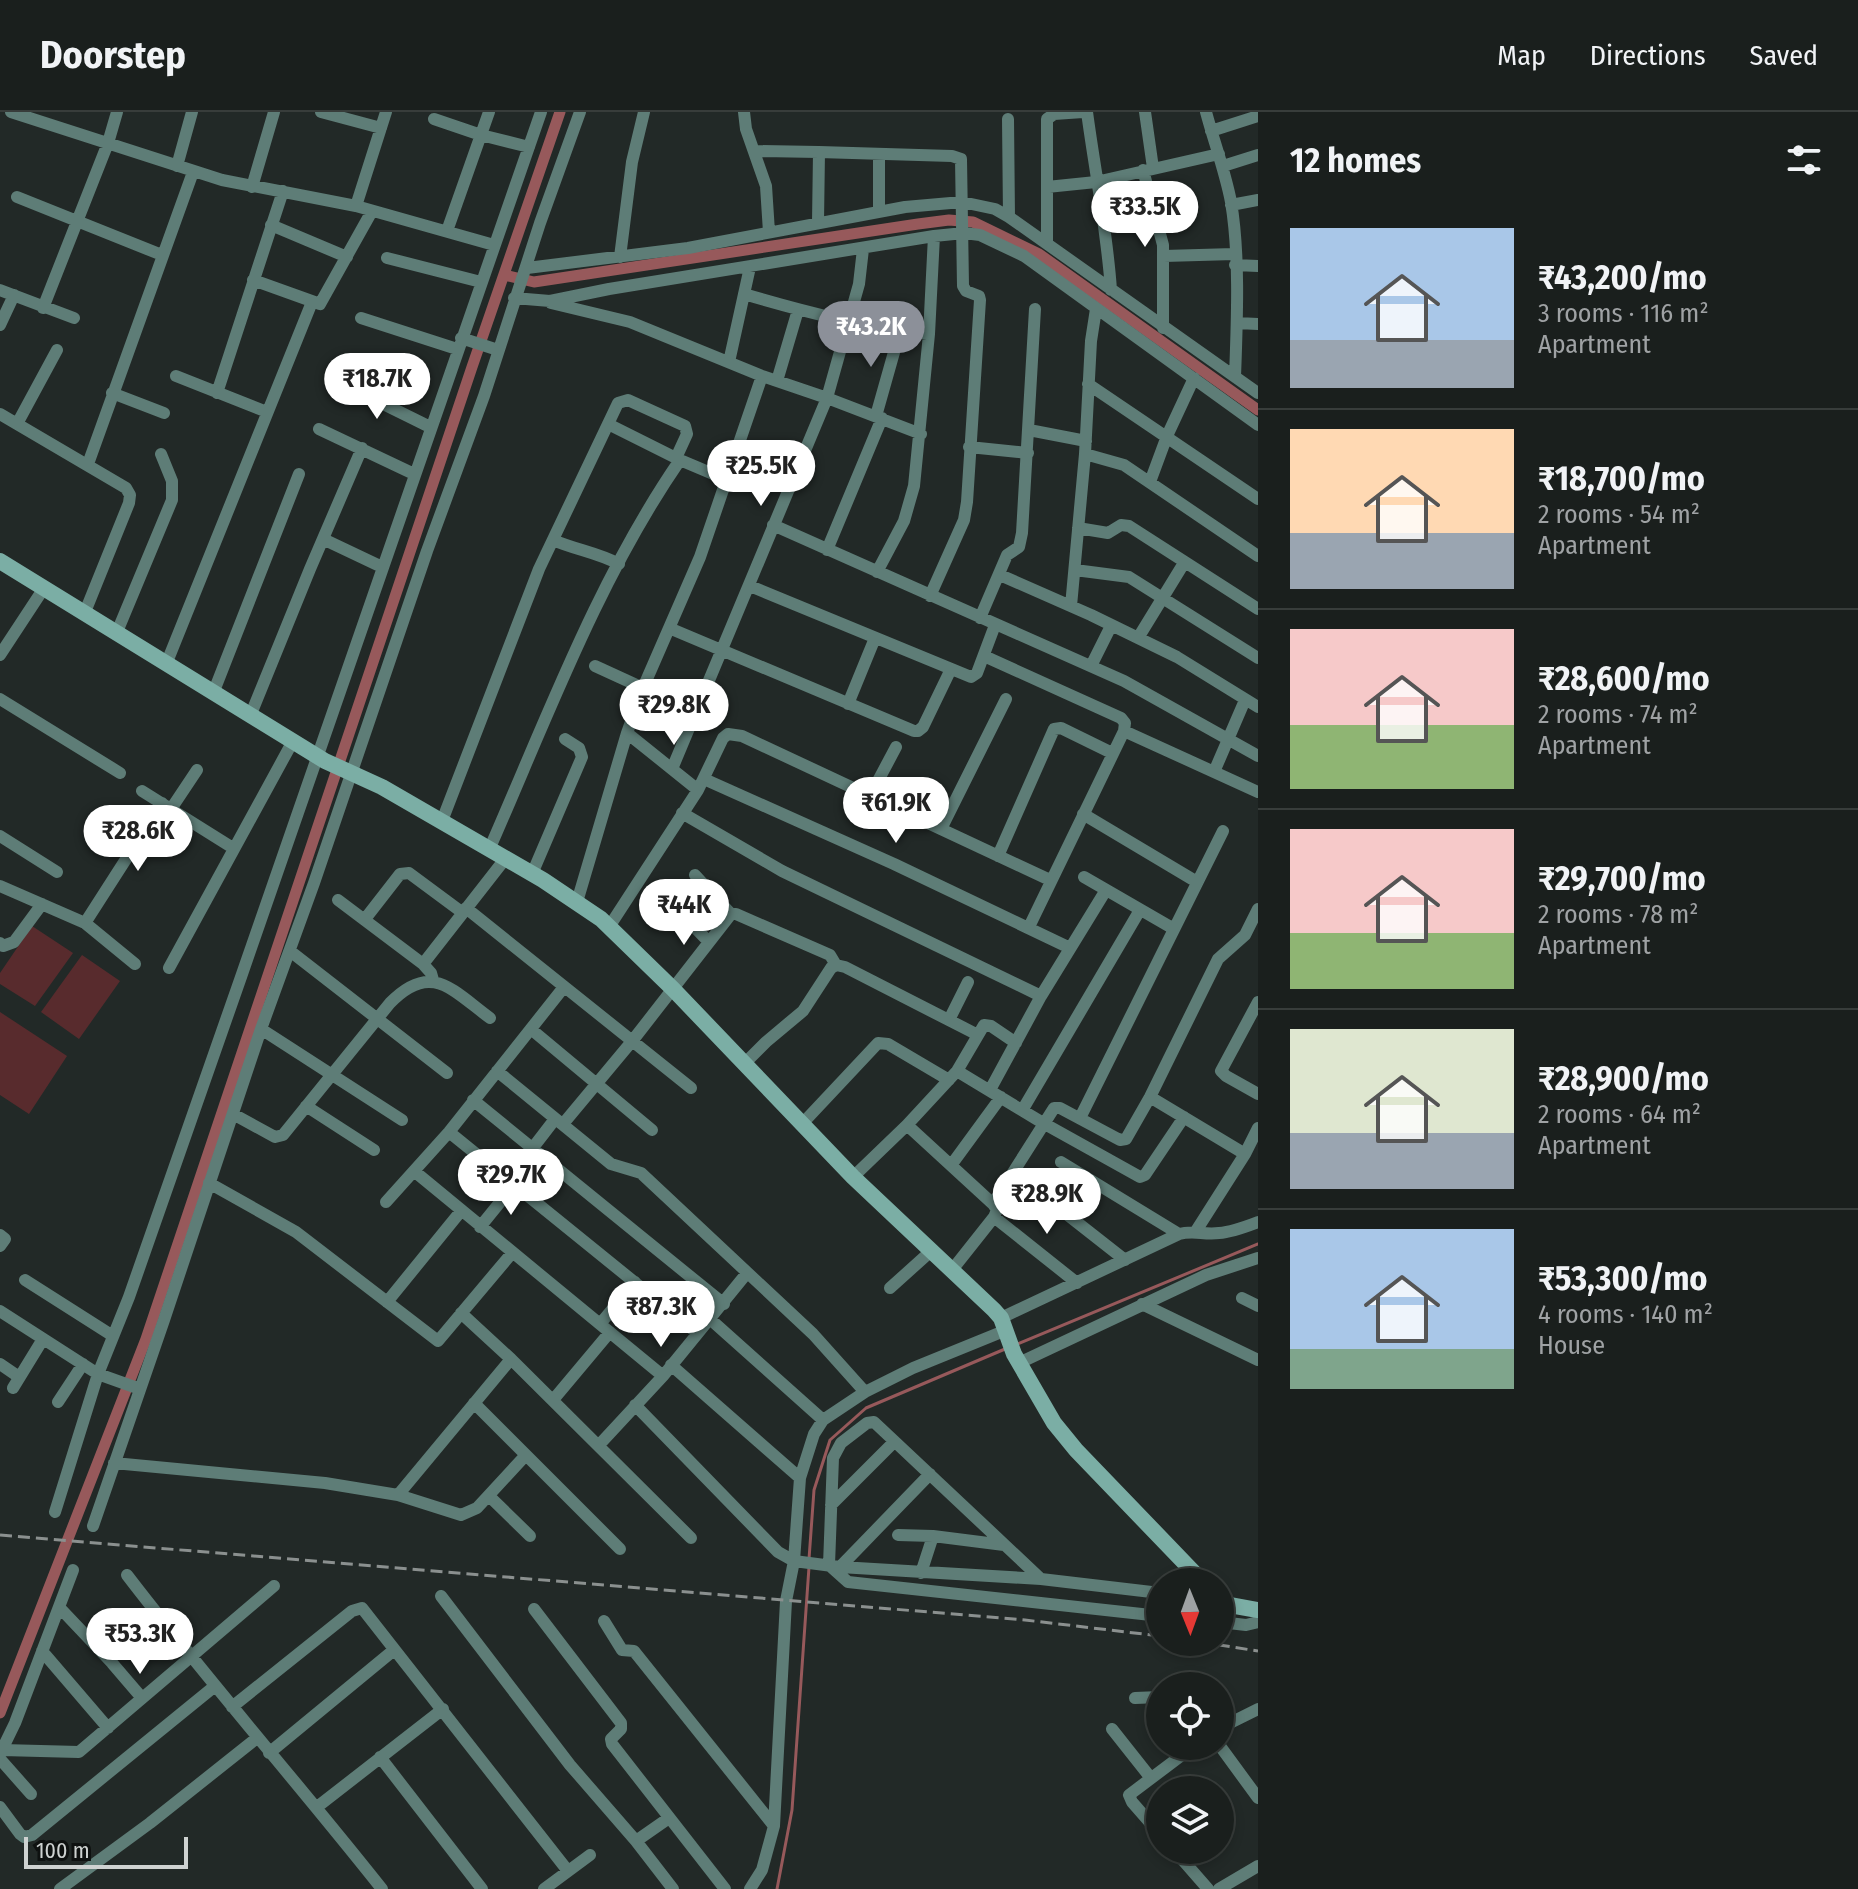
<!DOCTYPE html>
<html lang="en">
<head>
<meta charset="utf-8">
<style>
  :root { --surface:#1a1f1d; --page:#272c2a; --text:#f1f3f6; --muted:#9fa2a4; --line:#383d3b; --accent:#8c9099 }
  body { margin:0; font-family:"Fira Sans Condensed",sans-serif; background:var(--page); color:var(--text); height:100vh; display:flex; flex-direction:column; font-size:30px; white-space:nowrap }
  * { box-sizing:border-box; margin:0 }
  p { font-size:26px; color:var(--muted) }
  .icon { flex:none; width:44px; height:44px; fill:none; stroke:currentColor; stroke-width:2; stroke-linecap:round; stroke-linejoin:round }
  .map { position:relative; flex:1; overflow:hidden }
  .drawer { display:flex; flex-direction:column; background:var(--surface); width:600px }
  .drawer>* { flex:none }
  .needle { width:52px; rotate:179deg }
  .buttons { position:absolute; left:1146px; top:1456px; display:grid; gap:16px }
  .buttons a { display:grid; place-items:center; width:88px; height:88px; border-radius:50%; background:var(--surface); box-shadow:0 4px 12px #0003,0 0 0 2px var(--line); font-size:40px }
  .scale { position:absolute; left:24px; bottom:20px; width:164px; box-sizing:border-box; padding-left:8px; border:4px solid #ced2d1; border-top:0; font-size:22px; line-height:28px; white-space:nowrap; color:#ced2d1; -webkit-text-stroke:6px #0e1110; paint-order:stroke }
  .price { position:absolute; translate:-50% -68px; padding:0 18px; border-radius:28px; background:#fff; color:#222; font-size:26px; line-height:52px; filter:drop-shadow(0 2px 4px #0008) }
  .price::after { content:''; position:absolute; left:50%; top:48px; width:24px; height:18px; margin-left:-12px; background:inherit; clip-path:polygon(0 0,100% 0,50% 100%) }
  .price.on { background:var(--accent); color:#fff }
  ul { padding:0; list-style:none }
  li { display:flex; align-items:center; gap:24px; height:200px; padding:0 32px }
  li+li { border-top:2px solid var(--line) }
  li span { display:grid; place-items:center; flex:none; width:224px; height:160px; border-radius:0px; color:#555 }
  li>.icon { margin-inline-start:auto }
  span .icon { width:96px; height:96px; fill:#fffc; stroke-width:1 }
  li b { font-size:34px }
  h2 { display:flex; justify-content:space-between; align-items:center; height:96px; padding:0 32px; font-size:34px }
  header { display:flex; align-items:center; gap:48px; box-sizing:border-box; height:112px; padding:0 40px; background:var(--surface); border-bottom:2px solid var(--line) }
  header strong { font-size:38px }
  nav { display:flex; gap:44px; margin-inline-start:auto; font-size:28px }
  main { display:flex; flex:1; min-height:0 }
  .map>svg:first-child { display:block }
</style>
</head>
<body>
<header>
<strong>Doorstep</strong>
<nav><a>Map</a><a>Directions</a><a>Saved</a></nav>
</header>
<main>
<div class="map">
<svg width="1258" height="1777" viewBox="0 0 1258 1777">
  <rect width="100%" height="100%" fill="#222927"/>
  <path fill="#582b2d" d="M32 814 73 841 35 894 0 872V861Z
    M82 843 120 869 79 927 41 900Z
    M0 900 67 944 29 1002 0 983Z"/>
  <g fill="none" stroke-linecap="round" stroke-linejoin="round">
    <path stroke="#97595b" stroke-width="3" d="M1015 1233 1258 1132
      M809 1447 814 1378 830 1328 866 1296 1005 1237
      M777 1777 792 1698 809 1455"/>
    <path stroke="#97595b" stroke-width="11" d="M504 163 534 170 918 112 949 108 973 110 1039 142 1258 298
      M0 1601 146 1227 472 255 560 0"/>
    <path stroke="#5e7d77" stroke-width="12" d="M11 0 222 68 356 94 494 133
      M321 0 381 16
      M744 0 746 17 766 74 769 120
      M1087 0C1095 60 1107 118 1111 178
      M1145 0 1153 56
      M1206 0C1214 30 1225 59 1231 90 1240 144 1237 210 1235 265
      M434 7 481 23 529 35
      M1008 7 1009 105
      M1211 19 1258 4
      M754 39 819 40 818 110
      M819 40 952 44 961 47 963 174 966 179 979 184 980 188 967 390 964 408 930 484
      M879 42V99
      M177 54 192 0
      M1223 54 1258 43
      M1143 58 1163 133V216
      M252 75 274 0
      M1047 75 1096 70 1219 42
      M17 85 162 143
      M1231 93 1258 88
      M356 94 386 0
      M271 113 347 145
      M447 119 489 0
      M1047 130V7L1054 2 1083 0
      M1164 144 1234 142
      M620 145 632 50 644 0
      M387 146 481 170
      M1235 153 1258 154
      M527 156 688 136 905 95 962 90 995 97 1009 105 1258 281
      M253 168 320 192 372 99
      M0 178 74 206
      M744 182C805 200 867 216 929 222
      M514 186 550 189 609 177 934 124 964 121 980 123 1024 144 1258 313
      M551 191 630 210 762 264 827 286 921 322
      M43 196 108 31 117 0
      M361 206 457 237
      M1237 211 1258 212
      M0 213 14 183
      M461 226 498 238
      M729 250 750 155
      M176 264 267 300
      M777 269 798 198
      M339 270 430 315
      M1088 272 1258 387
      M112 281 164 301
      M217 281 283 79
      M0 302 126 376 130 383 129 391 85 500
      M876 304 900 219
      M17 312 57 238
      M608 312 680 348 725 367
      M319 317 414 362
      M1029 318 1086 329
      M969 335 1028 341
      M1085 342 1124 353 1258 444
      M88 352 193 60
      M1150 370 1167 324 1194 266
      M773 413 1124 569 1258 644
      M1078 416 1108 421 1121 413 1129 414 1258 497
      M323 427 382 455
      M553 428C576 438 596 440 619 452
      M827 438 882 306
      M1075 458 1129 465 1258 546
      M877 460 904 409 914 374 929 222 934 124
      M1000 463 1091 503 1177 545 1258 595
      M750 474 971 565 977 561 995 513
      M1071 494 1085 342 1091 229 1096 197
      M980 506 1007 443 1019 435 1022 421 1035 197
      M669 516 914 619H918L923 615 951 557
      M117 520 172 388V369L161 342
      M1138 526 1184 451
      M0 543 44 476
      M984 544 1121 606 1125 611 1124 619 1029 815
      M167 550 312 190
      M595 554 643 576
      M1091 554 1111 514
      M214 579 299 362
      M0 587 120 661
      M848 592 875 526
      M251 602 310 457 362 336
      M1124 619 1258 680
      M627 621 698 678
      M672 657 827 286 859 172 863 137
      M1214 660 1245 588
      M704 667 894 752 1070 836
      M142 679 233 736
      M870 684 896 635
      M171 697 197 658
      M682 701 782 759 1041 884
      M1083 702 1197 770
      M442 709 539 457 618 291 628 288 685 314 687 322 676 346
      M941 717 1006 587
      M0 724 57 760
      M489 738C547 606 598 467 680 348
      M998 744 1054 617 1061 616 1112 641
      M532 762 582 645 579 636 565 627
      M695 763 731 802
      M1084 765 1174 817
      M0 774 85 811 135 852
      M338 788 423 852 431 861 433 868
      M577 790 627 621 643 576 700 445 762 264
      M673 793 709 830
      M466 796 691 976
      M365 807 400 762 409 761 463 801
      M85 811 162 691
      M609 815 698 678 723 626 728 622 742 624 1050 768
      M0 831 3 834 14 830 42 792
      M290 839 447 961
      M423 852 505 747
      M169 856 293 629
      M1258 890 1221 959 1226 964 1258 982
      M949 908 968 870
      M261 917 402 1008
      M532 918 652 1018
      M745 951 766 930 803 899 831 856 836 853 845 855 978 923
      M497 959 611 1052 641 1061 813 1222 865 1280
      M957 959 1043 1011 1140 1065 1145 1063 1184 1005
      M990 978 1041 884 1106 778
      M1150 985 1245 1042
      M473 988 724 1192
      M306 994 374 1038
      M1023 997 1140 798
      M233 1002 275 1025 283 1023 390 891C431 849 452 878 490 906
      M1080 1006 1223 719
      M563 1012 633 928 731 802H736L830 843 836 853
      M801 1013 878 931 888 932 949 968
      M907 1013 993 1092
      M449 1020 696 1220
      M1061 1050 1179 1122
      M952 1052 1001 985
      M414 1059 663 1264
      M853 1065 907 1013 957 959 984 913 991 914 1016 931
      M508 1068 555 1007
      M209 1071 296 1120 438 1229 512 1141
      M1032 1075 1125 1148
      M386 1090 449 1020 564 875
      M994 1105 1077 1171
      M480 1115 514 1073
      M1196 1119 1245 1042 1258 1016
      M0 1123 5 1127 0 1134
      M952 1158 994 1105 997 1098 993 1092 1054 996H1060L1120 1028 1126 1027 1150 985 1218 847 1245 823 1258 797
      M25 1168 113 1224
      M890 1176 930 1140
      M1242 1186 1258 1194
      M387 1190 461 1099
      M1142 1192 1258 1248
      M0 1199 98 1262 140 1277
      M461 1201 511 1247 691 1426
      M1001 1206 1179 1122C1193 1118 1204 1123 1219 1121 1232 1120 1245 1115 1258 1110
      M710 1207 823 1308
      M600 1212 635 1170
      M1019 1251 1206 1163 1258 1146
      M0 1252 19 1265
      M671 1253 800 1366
      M13 1276 43 1227
      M553 1288 610 1220
      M58 1290 83 1252
      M474 1291 620 1437
      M635 1293 778 1440 794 1449 840 1455 1041 1467 1160 1481
      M599 1333 663 1264 747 1161
      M114 1351 325 1371 398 1383 461 1403 477 1396 525 1344
      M398 1383 511 1247
      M489 1384 530 1424
      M831 1393 894 1330
      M55 1400 98 1262 129 1185 241 865 541 0
      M93 1414 164 1208 261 917 314 771 427 439 484 284 540 111 580 0
      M898 1423 933 1424 1004 1433
      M840 1455 930 1362
      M921 1461 933 1424
      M127 1463C209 1570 298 1671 382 1777
      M1041 1467 874 1310 867 1311 841 1331 833 1346 829 1453 848 1470 1160 1504
      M441 1484 570 1653 636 1729 673 1777
      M59 1495 112 1551 142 1586
      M534 1497 621 1611V1617L611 1627 612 1632 725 1777
      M604 1509 622 1538 634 1539 774 1714
      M1220 1510 1246 1513 1258 1510
      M42 1539 108 1616
      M1135 1586 1160 1585
      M232 1595 352 1499 362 1496 568 1759
      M1220 1616 1258 1597
      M1112 1617 1150 1665
      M1220 1634 1258 1686
      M2 1638 79 1640 274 1474
      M269 1641 394 1538
      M0 1642 15 1611 73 1458
      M380 1645 482 1777
      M0 1647 31 1682
      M0 1695 20 1722 24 1725 32 1723 215 1574
      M317 1695 443 1597
      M1160 1722 1132 1690 1129 1683 1194 1634
      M636 1729 669 1706
      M1174 1738 1208 1777
      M60 1777 150 1711 257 1626
      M544 1777 590 1743
      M750 1777 762 1758 774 1714 786 1489 794 1449 800 1366 814 1322 823 1308 865 1280 913 1256 1004 1219
      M1219 1777 1258 1754"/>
    <path stroke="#7baea5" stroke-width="16" d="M0 449 325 649 382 675 543 768 601 807 673 877 853 1065 994 1198 1001 1206 1014 1242 1054 1311 1076 1338 1203 1470
      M1220 1487 1224 1492 1258 1498"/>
    <path stroke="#8b908f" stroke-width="3" stroke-dasharray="12 6" stroke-linecap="butt" d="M0 1423 1025 1508 1160 1524
      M1200 1530 1258 1539"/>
  </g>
</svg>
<div class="buttons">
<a><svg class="needle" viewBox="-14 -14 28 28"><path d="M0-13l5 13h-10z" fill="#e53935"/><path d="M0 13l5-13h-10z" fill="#9fa2a4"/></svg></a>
<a><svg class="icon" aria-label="locate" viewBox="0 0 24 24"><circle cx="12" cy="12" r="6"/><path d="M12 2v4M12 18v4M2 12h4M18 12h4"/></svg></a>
<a><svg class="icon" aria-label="layers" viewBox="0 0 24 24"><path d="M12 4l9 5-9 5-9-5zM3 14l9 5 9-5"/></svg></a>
</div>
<div class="scale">100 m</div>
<b class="price" style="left:1145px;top:137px">₹33.5K</b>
<b class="price on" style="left:871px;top:257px">₹43.2K</b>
<b class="price" style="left:377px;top:309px">₹18.7K</b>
<b class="price" style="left:761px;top:396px">₹25.5K</b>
<b class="price" style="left:674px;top:635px">₹29.8K</b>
<b class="price" style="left:896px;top:733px">₹61.9K</b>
<b class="price" style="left:138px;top:761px">₹28.6K</b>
<b class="price" style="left:684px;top:835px">₹44K</b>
<b class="price" style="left:511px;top:1105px">₹29.7K</b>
<b class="price" style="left:1047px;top:1124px">₹28.9K</b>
<b class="price" style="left:661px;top:1237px">₹87.3K</b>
<b class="price" style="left:140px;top:1564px">₹53.3K</b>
</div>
<section class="drawer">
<h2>12 homes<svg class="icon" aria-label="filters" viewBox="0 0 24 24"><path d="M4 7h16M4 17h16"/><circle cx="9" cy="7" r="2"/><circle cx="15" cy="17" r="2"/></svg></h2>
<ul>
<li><span style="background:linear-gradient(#a9c7e8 70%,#9aa5b1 0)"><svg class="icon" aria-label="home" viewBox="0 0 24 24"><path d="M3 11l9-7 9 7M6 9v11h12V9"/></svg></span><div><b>₹43,200/mo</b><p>3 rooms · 116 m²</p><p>Apartment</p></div></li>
<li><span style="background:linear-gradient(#ffd9b3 65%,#9aa5b1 0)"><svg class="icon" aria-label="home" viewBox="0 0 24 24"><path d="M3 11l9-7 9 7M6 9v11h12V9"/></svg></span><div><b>₹18,700/mo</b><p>2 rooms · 54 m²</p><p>Apartment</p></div></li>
<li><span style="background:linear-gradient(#f6c9c9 60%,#8fb573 0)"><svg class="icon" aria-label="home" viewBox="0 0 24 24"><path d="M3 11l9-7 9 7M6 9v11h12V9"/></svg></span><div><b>₹28,600/mo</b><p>2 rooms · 74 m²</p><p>Apartment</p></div></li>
<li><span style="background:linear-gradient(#f6c9c9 65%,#8fb573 0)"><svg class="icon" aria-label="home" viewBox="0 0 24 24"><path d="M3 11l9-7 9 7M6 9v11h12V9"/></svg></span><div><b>₹29,700/mo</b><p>2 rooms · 78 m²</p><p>Apartment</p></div></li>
<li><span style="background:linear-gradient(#dfe7d0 65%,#9aa5b1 0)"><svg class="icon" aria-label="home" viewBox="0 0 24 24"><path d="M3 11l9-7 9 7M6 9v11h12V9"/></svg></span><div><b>₹28,900/mo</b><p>2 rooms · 64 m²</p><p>Apartment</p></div></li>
<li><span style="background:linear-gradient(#a9c7e8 75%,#7fa58c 0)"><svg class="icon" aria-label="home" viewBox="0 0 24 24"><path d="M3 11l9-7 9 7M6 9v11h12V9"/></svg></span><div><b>₹53,300/mo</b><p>4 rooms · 140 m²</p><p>House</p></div></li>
</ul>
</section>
</main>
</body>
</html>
